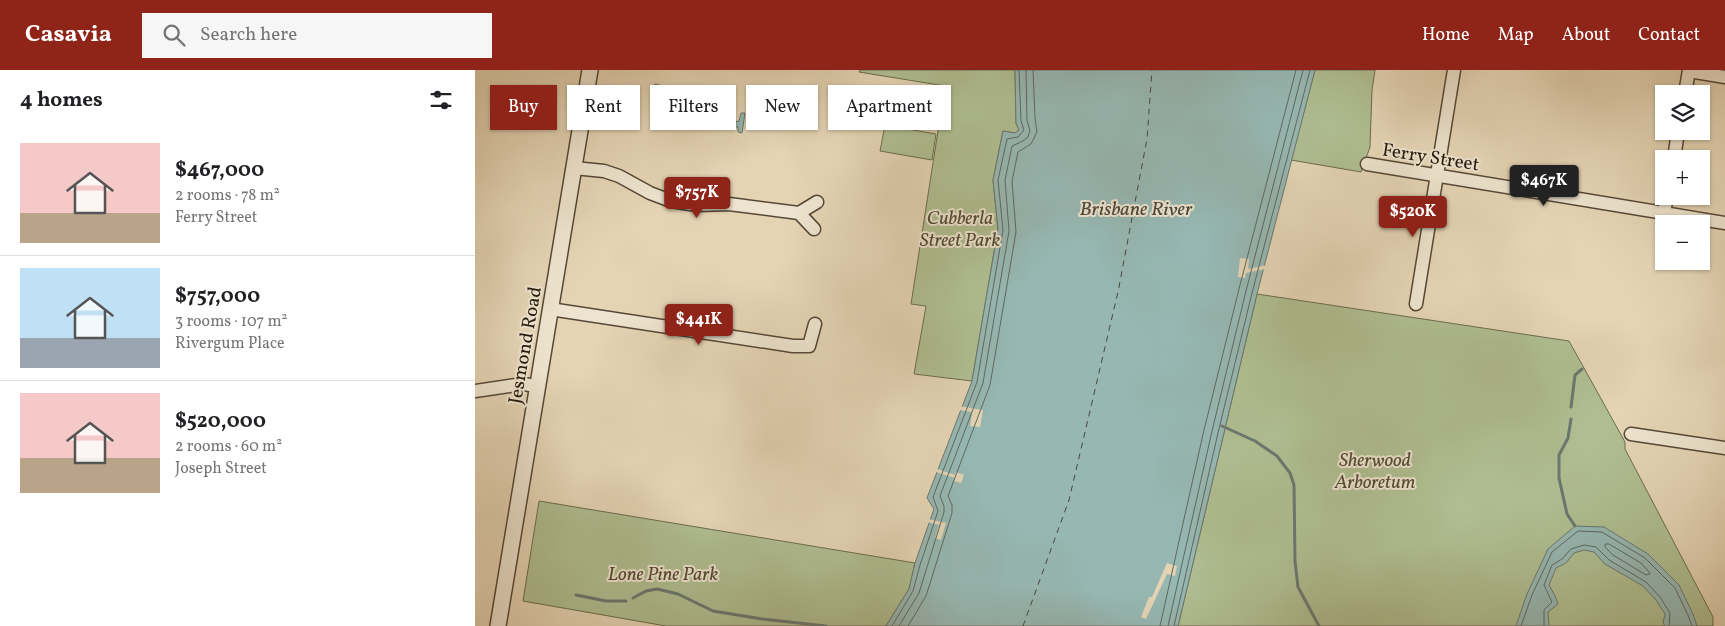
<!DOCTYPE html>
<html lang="en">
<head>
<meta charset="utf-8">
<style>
  :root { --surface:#fff; --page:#f6f6f6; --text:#202124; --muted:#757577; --line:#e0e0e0; --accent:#8f2418 }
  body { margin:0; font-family:Vollkorn,serif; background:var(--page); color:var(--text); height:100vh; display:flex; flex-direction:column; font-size:19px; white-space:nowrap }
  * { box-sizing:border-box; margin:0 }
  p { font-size:16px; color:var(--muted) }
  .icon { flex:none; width:28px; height:28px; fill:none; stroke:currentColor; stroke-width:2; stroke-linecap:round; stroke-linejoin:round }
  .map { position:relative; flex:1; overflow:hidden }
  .drawer { display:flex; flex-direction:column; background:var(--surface); width:475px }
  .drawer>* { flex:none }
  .top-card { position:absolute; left:15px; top:15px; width:475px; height:45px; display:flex; gap:10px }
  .tools { position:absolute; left:1180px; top:15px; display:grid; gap:10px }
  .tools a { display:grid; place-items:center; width:55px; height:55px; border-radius:0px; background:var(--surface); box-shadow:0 1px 4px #0004; font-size:25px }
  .price { position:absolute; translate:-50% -42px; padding:0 11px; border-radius:5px; background:var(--accent); color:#fff; font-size:16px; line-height:32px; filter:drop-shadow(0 1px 2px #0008) }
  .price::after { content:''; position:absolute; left:50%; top:30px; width:15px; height:11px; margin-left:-8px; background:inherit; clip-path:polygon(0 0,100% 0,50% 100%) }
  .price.selected { background:#222; color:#fff }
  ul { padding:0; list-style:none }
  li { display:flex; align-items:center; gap:15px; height:125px; padding:0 20px }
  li+li { border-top:1px solid var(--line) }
  li span { display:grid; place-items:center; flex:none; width:140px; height:100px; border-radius:0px; color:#555 }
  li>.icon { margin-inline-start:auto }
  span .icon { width:60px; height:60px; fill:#fffc; stroke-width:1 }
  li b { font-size:21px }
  h2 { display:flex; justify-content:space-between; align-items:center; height:60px; padding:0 20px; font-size:21px }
  .pill { padding:0 18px; border-radius:0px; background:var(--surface); box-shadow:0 1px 4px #0004; font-size:18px; line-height:45px }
  .pill.selected { background:var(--accent); color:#fff }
  header { display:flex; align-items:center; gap:30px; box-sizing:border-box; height:70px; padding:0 25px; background:var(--accent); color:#fff }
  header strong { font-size:24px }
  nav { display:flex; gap:28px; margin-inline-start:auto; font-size:18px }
  .search { width:350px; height:45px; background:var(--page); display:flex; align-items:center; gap:12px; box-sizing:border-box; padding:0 18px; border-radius:0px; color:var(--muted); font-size:19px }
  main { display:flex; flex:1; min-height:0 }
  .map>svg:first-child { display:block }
</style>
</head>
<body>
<header>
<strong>Casavia</strong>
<div class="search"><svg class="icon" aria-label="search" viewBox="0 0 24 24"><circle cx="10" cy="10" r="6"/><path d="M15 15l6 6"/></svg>Search here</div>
<nav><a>Home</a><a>Map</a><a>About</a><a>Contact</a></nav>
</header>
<main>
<section class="drawer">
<h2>4 homes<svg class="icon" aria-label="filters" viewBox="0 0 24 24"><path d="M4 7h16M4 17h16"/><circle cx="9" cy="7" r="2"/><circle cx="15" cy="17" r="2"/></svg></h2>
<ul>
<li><span style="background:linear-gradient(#f6c9c9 70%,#b9a48a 0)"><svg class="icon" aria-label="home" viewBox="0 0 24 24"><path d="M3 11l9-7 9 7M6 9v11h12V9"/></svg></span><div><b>$467,000</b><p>2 rooms · 78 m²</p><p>Ferry Street</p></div></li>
<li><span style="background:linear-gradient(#bfe0f5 70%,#9aa5b1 0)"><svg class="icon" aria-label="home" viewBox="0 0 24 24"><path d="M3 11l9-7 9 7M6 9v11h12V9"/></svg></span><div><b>$757,000</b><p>3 rooms · 107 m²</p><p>Rivergum Place</p></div></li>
<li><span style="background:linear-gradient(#f6c9c9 65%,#b9a48a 0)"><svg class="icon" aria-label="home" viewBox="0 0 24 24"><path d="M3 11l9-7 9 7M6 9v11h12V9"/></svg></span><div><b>$520,000</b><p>2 rooms · 60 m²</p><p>Joseph Street</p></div></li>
</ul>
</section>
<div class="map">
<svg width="1250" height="556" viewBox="0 0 1250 556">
  <rect width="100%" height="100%" fill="#e4d4b4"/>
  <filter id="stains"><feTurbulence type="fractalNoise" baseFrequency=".004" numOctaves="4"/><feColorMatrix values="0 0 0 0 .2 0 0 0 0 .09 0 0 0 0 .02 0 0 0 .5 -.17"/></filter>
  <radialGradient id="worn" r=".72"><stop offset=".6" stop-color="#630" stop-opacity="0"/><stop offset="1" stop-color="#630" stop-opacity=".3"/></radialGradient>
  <path fill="#afbe91" stroke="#6b6c4e" d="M385 0H540L541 53 544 60 540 63 528 61 518 110 523 159 497 311 439 304 451 236 436 234 470 16 384 2Z
    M840 0H900L897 20 895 77 886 102 816 90Z
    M410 55 461 64 457 90 405 81Z
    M782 224 1094 271 1150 372V379L1238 547V556H703Z
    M64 431 440 493 434 519 411 556H191L48 531Z"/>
  <path fill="#96b7b2" stroke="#6a7870" d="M540 0H840L782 224 703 556H411L434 519 440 493 459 439 452 428 497 311 523 159 518 110 528 61 540 63 544 60 541 53Z
    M180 14 188 16 185 30 178 29Z
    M307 22 314 24 312 39 307 38 308 33 304 30Z
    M448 29 458 30 456 45 449 44V35H447Z
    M266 43H270L267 63 263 62V57H258L259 52 264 51Z
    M1100 456 1129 457 1173 484 1204 515 1218 544 1222 556H1190L1188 553 1190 544 1181 530 1168 516 1130 494 1119 482 1109 480 1099 483 1091 493 1081 498 1074 515 1080 526 1083 534 1073 542 1074 556H1041L1052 524 1073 479Z"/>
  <path fill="#e4d4b4" d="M765 188 774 189 773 199 792 195 791 199 771 203 770 208 763 207Z
    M484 336 508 340 505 357 495 356 497 342 483 340Z
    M462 399 480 405 481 402 489 405 486 413 479 411 480 408 461 402Z
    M453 449 471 453 466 470 460 468 464 455 452 452Z
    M692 493 702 496 700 506 692 504 671 549 666 547 674 527H677Z"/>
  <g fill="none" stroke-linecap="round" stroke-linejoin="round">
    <path stroke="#5e685f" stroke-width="1" d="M1131 474H1134L1166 493 1174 502 1175 504 1171 505 1138 485 1130 477Z
      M417 556 438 521 445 495 463 441 458 427 502 312 528 160 523 110 532 69 543 67 549 60 546 51 544 0
      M424 556 444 523 469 442V436L465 426 508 313 534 161 530 110 537 76 548 71 553 67 555 61 552 50 551 0
      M433 556 451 526 477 443V435L473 426 515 315 541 162 537 111 543 82 556 74 562 62 560 48 558 0
      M685 556 729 360 764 219 821 0
      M693 556 737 361 771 221 828 0
      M699 556 743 363 777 223 835 0
      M1046 556 1057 525 1077 482 1103 461 1127 462 1170 488 1200 518 1213 545 1217 556
      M1069 556V540L1077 532 1069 515 1077 495 1087 489 1096 479 1109 475 1121 477 1134 490 1171 512 1185 527 1195 543 1194 556"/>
    <path stroke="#6a7870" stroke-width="3" d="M1096 337 1100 305 1107 299
      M1096 349 1093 368 1084 385V408L1092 444 1100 456
      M747 356 780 371 802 386 815 403 819 415 820 491 823 517 844 556
      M101 525 131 531H151
      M158 528 171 521 182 519 203 524 238 541 287 549 351 556"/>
    <path stroke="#48483e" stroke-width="1" stroke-dasharray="6 5" stroke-linecap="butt" d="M548 556 594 430 643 222 672 69 677 0"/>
    <g stroke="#564836" stroke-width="15">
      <path id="minor" d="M1214 1 1250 7
        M1210 24 1214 0
        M1199 89 1203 61
        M892 94 1250 153
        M99 98 129 101 144 106 175 123 196 131 222 135 254 134 324 143 342 132
        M324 143 339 159
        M1189 143 1192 126
        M941 234 979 0
        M75 239 318 276H334L340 254
        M0 321 48 314 62 316
        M1156 364 1250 378"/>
    </g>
    <g stroke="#564836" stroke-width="18">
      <path id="tertiary" d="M23 556 115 0"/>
    </g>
    <use href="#minor" stroke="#ede3ce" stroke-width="12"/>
    <use href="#tertiary" stroke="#ede3ce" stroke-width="15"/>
  </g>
  <g text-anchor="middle" stroke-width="4" stroke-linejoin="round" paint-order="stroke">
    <g font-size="19" fill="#27190c" stroke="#ede3ce">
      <text transform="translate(956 86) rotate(9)" y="7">Ferry Street</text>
      <text transform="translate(49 275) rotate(-80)" y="7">Jesmond Road</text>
    </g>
    <g font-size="19" font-style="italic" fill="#504b34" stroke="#ede3ce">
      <text x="485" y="154">Cubberla<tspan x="485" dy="22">Street Park</tspan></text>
      <text x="900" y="396">Sherwood<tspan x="900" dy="22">Arboretum</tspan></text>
      <text x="188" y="510">Lone Pine Park</text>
    </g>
    <g font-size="20" font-style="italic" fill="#48483e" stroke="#ede3ce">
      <text x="661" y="145">Brisbane River</text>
    </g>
  </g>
  <rect width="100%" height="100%" filter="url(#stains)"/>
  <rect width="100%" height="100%" fill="url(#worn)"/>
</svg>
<div class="tools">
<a><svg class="icon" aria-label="layers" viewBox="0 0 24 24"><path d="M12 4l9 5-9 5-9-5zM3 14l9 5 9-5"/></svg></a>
<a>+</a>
<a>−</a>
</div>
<b class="price selected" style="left:1069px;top:137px">$467K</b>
<b class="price" style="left:222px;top:149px">$757K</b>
<b class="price" style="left:938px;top:168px">$520K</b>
<b class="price" style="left:224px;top:276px">$441K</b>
<div class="top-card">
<a class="pill selected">Buy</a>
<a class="pill">Rent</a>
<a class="pill">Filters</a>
<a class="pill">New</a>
<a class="pill">Apartment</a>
</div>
</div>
</main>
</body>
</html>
